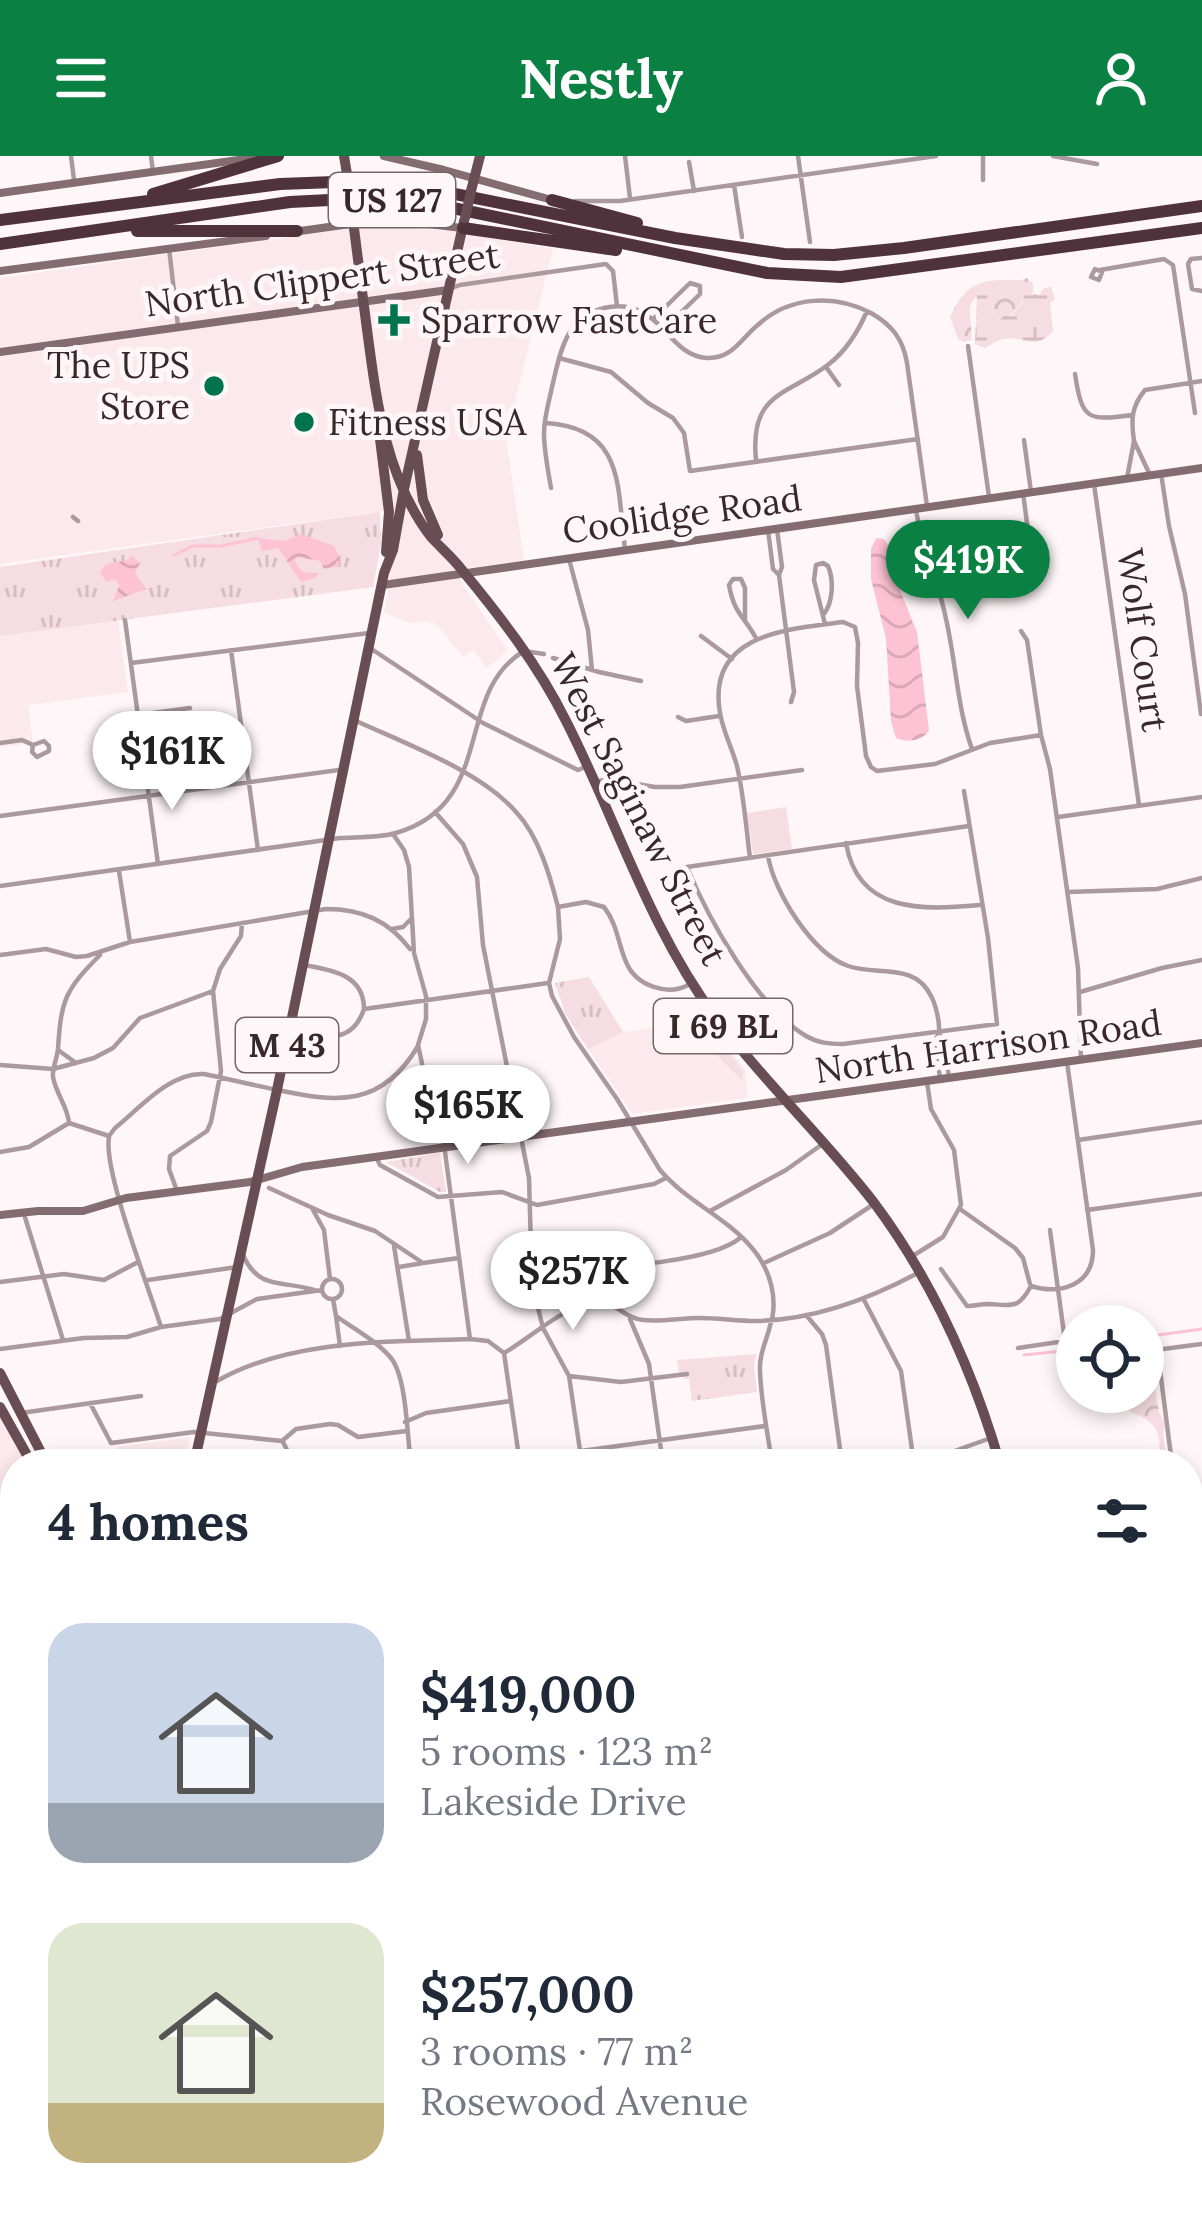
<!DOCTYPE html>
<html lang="en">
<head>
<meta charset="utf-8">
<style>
  :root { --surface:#fff; --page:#f6f6f7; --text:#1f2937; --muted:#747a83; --accent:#0b8043 }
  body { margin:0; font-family:Lora,serif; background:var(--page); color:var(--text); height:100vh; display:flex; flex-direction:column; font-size:45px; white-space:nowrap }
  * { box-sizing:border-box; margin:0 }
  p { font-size:39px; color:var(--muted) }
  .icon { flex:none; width:66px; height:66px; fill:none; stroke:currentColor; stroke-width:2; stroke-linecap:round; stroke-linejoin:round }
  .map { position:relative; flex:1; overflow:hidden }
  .panel { position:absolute; left:0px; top:1293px; width:1203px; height:771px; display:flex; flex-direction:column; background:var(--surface); border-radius:48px 48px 0 0; box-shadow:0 6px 18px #0003 }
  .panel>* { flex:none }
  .buttons { position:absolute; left:1056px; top:1149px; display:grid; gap:24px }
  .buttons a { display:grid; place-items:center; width:108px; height:108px; border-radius:50%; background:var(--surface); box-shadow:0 6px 18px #0003; font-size:60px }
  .price { position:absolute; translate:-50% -102px; padding:0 27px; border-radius:42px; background:#fff; color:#222; font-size:39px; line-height:78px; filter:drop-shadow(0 3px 6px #0008) }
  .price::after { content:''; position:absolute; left:50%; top:72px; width:36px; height:27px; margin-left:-18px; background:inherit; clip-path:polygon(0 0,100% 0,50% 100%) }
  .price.active { background:var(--accent); color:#fff }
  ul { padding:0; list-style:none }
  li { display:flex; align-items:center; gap:36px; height:300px; padding:0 48px }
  li span { display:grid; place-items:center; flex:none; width:336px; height:240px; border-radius:36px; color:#555 }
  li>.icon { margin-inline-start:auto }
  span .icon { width:144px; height:144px; fill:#fffc; stroke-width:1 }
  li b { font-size:51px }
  h2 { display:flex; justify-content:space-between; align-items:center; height:144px; padding:0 48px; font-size:51px }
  header { display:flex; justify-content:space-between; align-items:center; height:156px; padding:0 48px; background:var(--accent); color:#fff; font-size:54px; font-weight:800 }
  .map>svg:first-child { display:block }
</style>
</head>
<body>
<header><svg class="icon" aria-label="menu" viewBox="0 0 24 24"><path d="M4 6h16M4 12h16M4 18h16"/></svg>Nestly<svg class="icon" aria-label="person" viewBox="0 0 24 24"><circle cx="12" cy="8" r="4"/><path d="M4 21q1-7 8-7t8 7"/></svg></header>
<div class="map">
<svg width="1202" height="2063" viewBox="0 0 1202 2063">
  <defs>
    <pattern id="grass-tufts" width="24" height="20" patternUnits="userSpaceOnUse" patternTransform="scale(3)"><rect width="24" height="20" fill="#f6dce3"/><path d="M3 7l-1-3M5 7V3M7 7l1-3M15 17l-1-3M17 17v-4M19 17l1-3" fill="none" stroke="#d4bdc3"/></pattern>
    <pattern id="forest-crowns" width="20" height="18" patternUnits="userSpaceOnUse" patternTransform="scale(3)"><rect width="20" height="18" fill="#f6dce3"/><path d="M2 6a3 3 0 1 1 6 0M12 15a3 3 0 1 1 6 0" fill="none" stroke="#d4bdc3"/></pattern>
    <pattern id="wetland-marsh" width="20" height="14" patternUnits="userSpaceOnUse" patternTransform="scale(3)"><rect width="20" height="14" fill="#f6dce3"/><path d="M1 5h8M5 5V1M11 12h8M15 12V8" fill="none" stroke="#d4bdc3"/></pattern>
    <pattern id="water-waves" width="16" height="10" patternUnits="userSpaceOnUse" patternTransform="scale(3)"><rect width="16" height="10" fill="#fdc2d4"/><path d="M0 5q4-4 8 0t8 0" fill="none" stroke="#d9a7b6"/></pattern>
  </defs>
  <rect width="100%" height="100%" fill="#fef6f8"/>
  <path fill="#fce9ee" d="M394 70 461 76 553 93 506 282 524 404 453 414 508 495 487 512 473 494 463 501 437 469 427 465 411 467 384 457 390 424 392 354 0 408V122L359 71Z
    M118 464 128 536 28 549 33 587 0 591V480Z
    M705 865 746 914 747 942 633 958 588 893 623 876Z
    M0 1258 28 1308H15V2049H18L15 2063H0Z
    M190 1281 186 1308H119L117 1291Z
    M1202 1468V1683L1188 1694V1470Z"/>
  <path fill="url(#grass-tufts)" d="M380 356 381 387 373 431 0 480V411Z
    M786 651 792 693 753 698 747 657Z
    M589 821 623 876 588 893 565 857 555 827Z
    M440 997 446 1036H440L386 1006Z
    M756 1198 754 1211 757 1236 692 1245 689 1223H685L679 1216 677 1204Z
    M260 2049H328L330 2063H262Z"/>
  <path fill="url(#forest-crowns)" d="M1027 122 1033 128V137L1025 138C1020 152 1012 159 998 166L993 163 992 150 986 138C960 142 974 166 971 184L964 186 958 183 950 161C964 131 976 124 1007 124 1014 124 1021 125 1027 122Z
    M1147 1184C1154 1192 1156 1199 1151 1209L1159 1256 1165 1268 1163 1277 1167 1308H1160C1160 1279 1161 1266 1130 1256L1126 1243 1133 1236H1143V1185Z
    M667 2049H761L763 2063H670Z"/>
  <path fill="url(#wetland-marsh)" d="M1051 131 1055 143 1050 147 1053 175C1034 196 1025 179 1004 183 997 184 991 189 985 192L975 188 977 139 986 137 992 150 993 163 998 166 1004 160 1012 159 1022 147 1025 137 1039 139 1044 132Z
    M700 860 743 915V925L718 900 705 880 694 875 683 876 674 872 676 864Z"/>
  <path fill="url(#water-waves)" d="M301 378 334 390 339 400V410L324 413 320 405 297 401 295 405C301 419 309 417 319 417L315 422 301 426 278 392 262 395 258 382 284 385Z
    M876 382 884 383 891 393 901 437 917 476 929 574C923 585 908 587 896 582L891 565 886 482 871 423V393Z
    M131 399 140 407 135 417 146 433 113 445 119 430 116 423 107 426 100 417C105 404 117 407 128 404Z"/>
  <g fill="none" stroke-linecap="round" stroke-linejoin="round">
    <path stroke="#fdc2d4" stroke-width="3" d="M174 399 193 390H221L258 382
      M1143 1181 1202 1173
      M1024 1199 1063 1195 1072 1197"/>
    <path stroke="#aa999e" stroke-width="4.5" d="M71 0 74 24
      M151 0 153 16
      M625 0 630 42
      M798 0 810 86
      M983 0V24
      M1053 0 1097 8
      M689 6 694 35
      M734 29 742 81
      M575 45H620L936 0
      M169 92 178 170
      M1202 102 1191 103 1188 108 1192 133 1202 135
      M1095 113 1102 116 1099 124 1091 121Z
      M1100 114 1164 103 1173 109 1195 257
      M449 133 460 129 606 108 613 115 617 150
      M654 162 690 127 700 130V138L664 173
      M968 190 989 341
      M559 202 611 216 648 247 673 262 684 277 690 315 918 283
      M826 211 839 229
      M1075 218C1082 264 1087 265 1132 259
      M545 267C625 271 617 331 625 393
      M1024 284 1031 336
      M1134 285C1131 264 1131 251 1145 234L1202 225
      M756 304C749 235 788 240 829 208 847 194 858 176 867 155
      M1161 317 1169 370 1185 438 1201 558
      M1127 322 1134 285 1150 319
      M1094 328 1139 649
      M551 332C548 314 544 295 544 277 544 261 549 246 552 231 560 198 565 161 604 152 616 149 629 150 640 155 666 167 676 200 707 202 733 203 741 182 759 168 790 140 835 138 871 157 892 169 903 183 907 207L927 350
      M1023 337 1034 419
      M916 354C922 392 939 426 946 463 956 506 957 551 972 593
      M73 361 78 365
      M768 374 773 413 779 419 782 411 777 373
      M569 403 588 474 592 514
      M779 419 794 536 791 546
      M824 458C833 446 834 424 828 410L823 407 816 409 814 424 825 468
      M125 464 158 708
      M745 464V432L741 423H733L729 429C734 457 743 459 756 482
      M1021 475 1027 484 1041 579 1050 613 1078 812 1081 905
      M701 480 732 503
      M370 492 483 567 578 614 588 610
      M231 494 258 694
      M553 502 599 516 641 525
      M131 507 369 477
      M180 556 186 598
      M138 559 190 552
      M678 561 686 565 719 560
      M354 564C404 587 481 615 517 657 539 681 550 720 558 751L586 746 604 751C618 769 618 789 627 808 637 830 668 840 688 829
      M0 587 22 584 33 589 44 585 49 590V595L37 601 32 596 33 589
      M596 626 607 623 655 631H680L802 614
      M964 635 988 782 997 868 843 888C829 888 818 887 806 880 757 851 708 762 687 711L969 670
      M435 656 463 688 477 721 483 789 529 1022 532 1128 543 1172 569 1220 582 1308
      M0 660 339 614
      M1058 661 1202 641
      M393 678 404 694 409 711 414 797 426 840V863L418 889 423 912 432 923 437 936 470 1183
      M846 687C858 758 923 754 980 749
      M768 700C774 736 812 797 848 810 877 820 915 806 931 840 936 849 940 867 939 877 938 880 936 882 935 885 934 896 939 911 940 922
      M750 702C746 671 744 640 737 610 732 592 723 575 720 557 706 477 789 473 843 466L855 471 858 487 857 530 866 600 871 611 877 615 935 608 990 587 1041 579
      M119 715 130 786
      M0 730 340 682C358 681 378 682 396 677 497 648 453 537 524 495L544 498
      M1068 736 1157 733 1202 722
      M558 751 560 783 549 827 552 840 574 881 617 943 660 1014C686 1045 726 1061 752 1092 770 1113 779 1143 770 1170 766 1186 759 1199 760 1215 761 1246 768 1278 772 1308
      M392 773 403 771 411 763
      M0 799 46 793 76 801 87 800 130 786 326 753C361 753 388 764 410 793
      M304 809C331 814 364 818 364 853
      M1080 836 1162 812 1202 804
      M364 853 548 827
      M290 873C321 879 351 892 364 853
      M939 878 944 883 949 922
      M58 894 76 907
      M0 909 53 913 94 902 113 892 140 862 213 835
      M69 967C68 951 56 938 53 921 52 912 57 903 58 893 61 844 65 834 100 799
      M109 980 115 972C140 952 170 916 204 918 228 923 253 929 278 934 338 947 382 951 418 890
      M109 981C103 1015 149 1132 161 1171
      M1078 984 1202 966
      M0 996 29 991 69 967 109 980
      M376 1001 380 1009 438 1041 502 1036 537 1049 654 1028 666 1022
      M269 1032 328 1059 375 1075 423 1107 459 1102
      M177 1035 169 1013 170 1000 207 975 211 966 221 915 213 835 220 813 241 780 242 767
      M960 1053 1015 1092 1023 1102 1030 1128
      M313 1054 324 1074 330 1123
      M1087 1054 1202 1038
      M710 1055 786 1014 824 987
      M24 1058 63 1184
      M394 1090 409 1185
      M243 1099C259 1135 283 1124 314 1134
      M530 1100C545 1105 560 1110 576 1111 612 1113 713 1105 740 1082
      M911 1101 943 1081 961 1049 954 994 931 953 927 926
      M764 1107 830 1077 874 1048
      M399 1111 423 1107
      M596 1111 608 1131 597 1145
      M941 1113 967 1150C974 1150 981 1148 988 1148 1012 1149 1018 1154 1031 1130
      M322 1133a10 10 0 1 1 20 0a10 10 0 1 1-20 0Z
      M148 1124 237 1111
      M0 1126 64 1118 104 1124 138 1106
      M1031 1130C1061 1139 1093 1129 1093 1094L1067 906
      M333 1143 336 1160C354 1173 377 1185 391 1202 407 1222 407 1281 411 1308
      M864 1144 901 1215 914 1308
      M613 1146 608 1131 624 1110
      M806 1159 822 1178 826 1189 842 1308
      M336 1160 340 1190
      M630 1163 649 1208 663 1308
      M1018 1192 1065 1185 1050 1074
      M0 1193 84 1182 127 1181 161 1171 220 1163 257 1143 322 1134
      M504 1197 520 1308
      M569 1220 621 1226 687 1218
      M217 1225C290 1183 388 1186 470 1183L488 1185 504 1197C530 1182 563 1151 593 1146 613 1142 624 1163 643 1164 662 1166 681 1162 699 1162 718 1162 737 1165 756 1165 812 1164 867 1144 916 1118
      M90 1247 111 1287 194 1276 282 1285 296 1273 330 1268 338 1269 358 1281 407 1275
      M21 1257 141 1240
      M405 1266 426 1257 511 1245
      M283 1286 294 1308
      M581 1295 765 1270
      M445 1306 517 1295
      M934 1308 949 1297 988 1283
      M1172 1308 1158 1198 1163 1193 1202 1188
      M1188 1369 1202 1350
      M1188 1422 1195 1441 1198 1464
      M1188 1605 1202 1603
      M0 1616 15 1617
      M1188 1617 1202 1615
      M0 1637 6 1709 0 1743
      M1 1644 7 1637 15 1635
      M1188 1838H1202
      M1188 1925 1202 1926
      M1188 2046 1202 2044
      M120 2049 122 2063
      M203 2049 206 2063
      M331 2049 341 2063
      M540 2049 570 2051
      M540 2049 551 2063
      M952 2049 986 2063
      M33 2056 95 2049
      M420 2063 489 2049
      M487 2063 492 2049
      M1085 2063 1170 2049"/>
    <path stroke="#846c73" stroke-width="8" d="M384 0 444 14 552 44
      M0 37 260 1
      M293 76 386 63 462 72
      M0 115 266 80
      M0 196 448 134
      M383 429 1202 312
      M0 1059 38 1055H83L126 1042 250 1026 302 1011 1202 887
      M1188 1465 1202 1463
      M620 2049 622 2063"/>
    <path stroke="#684d55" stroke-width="10" d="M344 0 347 18
      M471 35 480 0
      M351 49C356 88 361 127 366 166 376 240 384 320 431 381 441 392 453 402 462 414 500 460 538 509 565 563 616 662 648 771 716 862 765 927 825 983 875 1048 933 1126 973 1215 1000 1308
      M380 283 389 356 386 396
      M417 299 423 344 438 379
      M0 1217 47 1308
      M0 1251 32 1308
      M194 1308 277 934 384 417 393 394 404 333 464 65
      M1110 2049 1113 2063
      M18 2063 21 2049
      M32 2063 35 2049"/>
    <path stroke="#50323c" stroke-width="12" d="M153 38 278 0
      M552 44 637 67
      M0 64 280 28 361 25 425 32 675 82 784 98 834 99 904 92 1202 50
      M463 72 616 94
      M137 75H297
      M0 88 290 46 369 42 443 50 767 117 841 121 1202 72"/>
    <path stroke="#684d55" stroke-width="10" d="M347 18 351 49
      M465 62 471 35"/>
  </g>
  <g fill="#01744e" stroke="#fef6f8" stroke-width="4.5">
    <path d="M388 146h12v12h12v12h-12v12h-12v-12h-12v-12h12z"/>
    <circle cx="214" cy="230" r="12"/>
    <circle cx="304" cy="266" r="12"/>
  </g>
  <g text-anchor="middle" stroke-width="10" stroke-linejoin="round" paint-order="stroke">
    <g fill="#fef6f8" stroke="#736669" stroke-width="3">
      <rect x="329" y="17" width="126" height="54" rx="9"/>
      <rect x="654" y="843" width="138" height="54" rx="9"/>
      <rect x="236" y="862" width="102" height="54" rx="9"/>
    </g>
    <g font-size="33" font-weight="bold" fill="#37282c">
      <text x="392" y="56">US 127</text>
      <text x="723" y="882">I 69 BL</text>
      <text x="287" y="901">M 43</text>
    </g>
    <g font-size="36" fill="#37282c" stroke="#fef6f8">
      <text transform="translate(322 123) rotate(-8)" y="13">North Clippert Street</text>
      <text transform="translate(682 358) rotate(-8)" y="13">Coolidge Road</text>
      <text transform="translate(1143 484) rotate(82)" y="13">Wolf Court</text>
      <text transform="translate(639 653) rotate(63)" y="13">West Saginaw Street</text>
      <text transform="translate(988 890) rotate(-8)" y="13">North Harrison Road</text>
    </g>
    <g font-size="36" fill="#37282c" stroke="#fef6f8" text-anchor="start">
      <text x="421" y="177">Sparrow FastCare</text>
      <text x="190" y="222" text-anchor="end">The UPS<tspan x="190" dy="41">Store</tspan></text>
      <text x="328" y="279">Fitness USA</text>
    </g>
  </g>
</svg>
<div class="buttons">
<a><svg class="icon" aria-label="locate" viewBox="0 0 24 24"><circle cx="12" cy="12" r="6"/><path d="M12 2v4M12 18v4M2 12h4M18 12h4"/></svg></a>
</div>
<b class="price active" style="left:968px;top:466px">$419K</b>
<b class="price" style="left:172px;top:657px">$161K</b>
<b class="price" style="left:468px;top:1011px">$165K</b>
<b class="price" style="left:573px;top:1177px">$257K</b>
<section class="panel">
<h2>4 homes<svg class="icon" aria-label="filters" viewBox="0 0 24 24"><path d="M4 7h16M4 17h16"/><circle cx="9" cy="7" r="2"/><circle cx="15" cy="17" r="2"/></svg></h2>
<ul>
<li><span style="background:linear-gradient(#c9d6e8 75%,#9aa5b1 0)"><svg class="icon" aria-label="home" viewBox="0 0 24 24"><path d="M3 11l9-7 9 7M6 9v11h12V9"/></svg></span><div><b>$419,000</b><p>5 rooms · 123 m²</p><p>Lakeside Drive</p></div></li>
<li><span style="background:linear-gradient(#dfe7d0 75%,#c2b280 0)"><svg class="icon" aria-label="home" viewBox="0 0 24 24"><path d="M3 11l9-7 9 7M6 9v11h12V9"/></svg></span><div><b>$257,000</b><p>3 rooms · 77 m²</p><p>Rosewood Avenue</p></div></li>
</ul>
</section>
</div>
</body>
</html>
